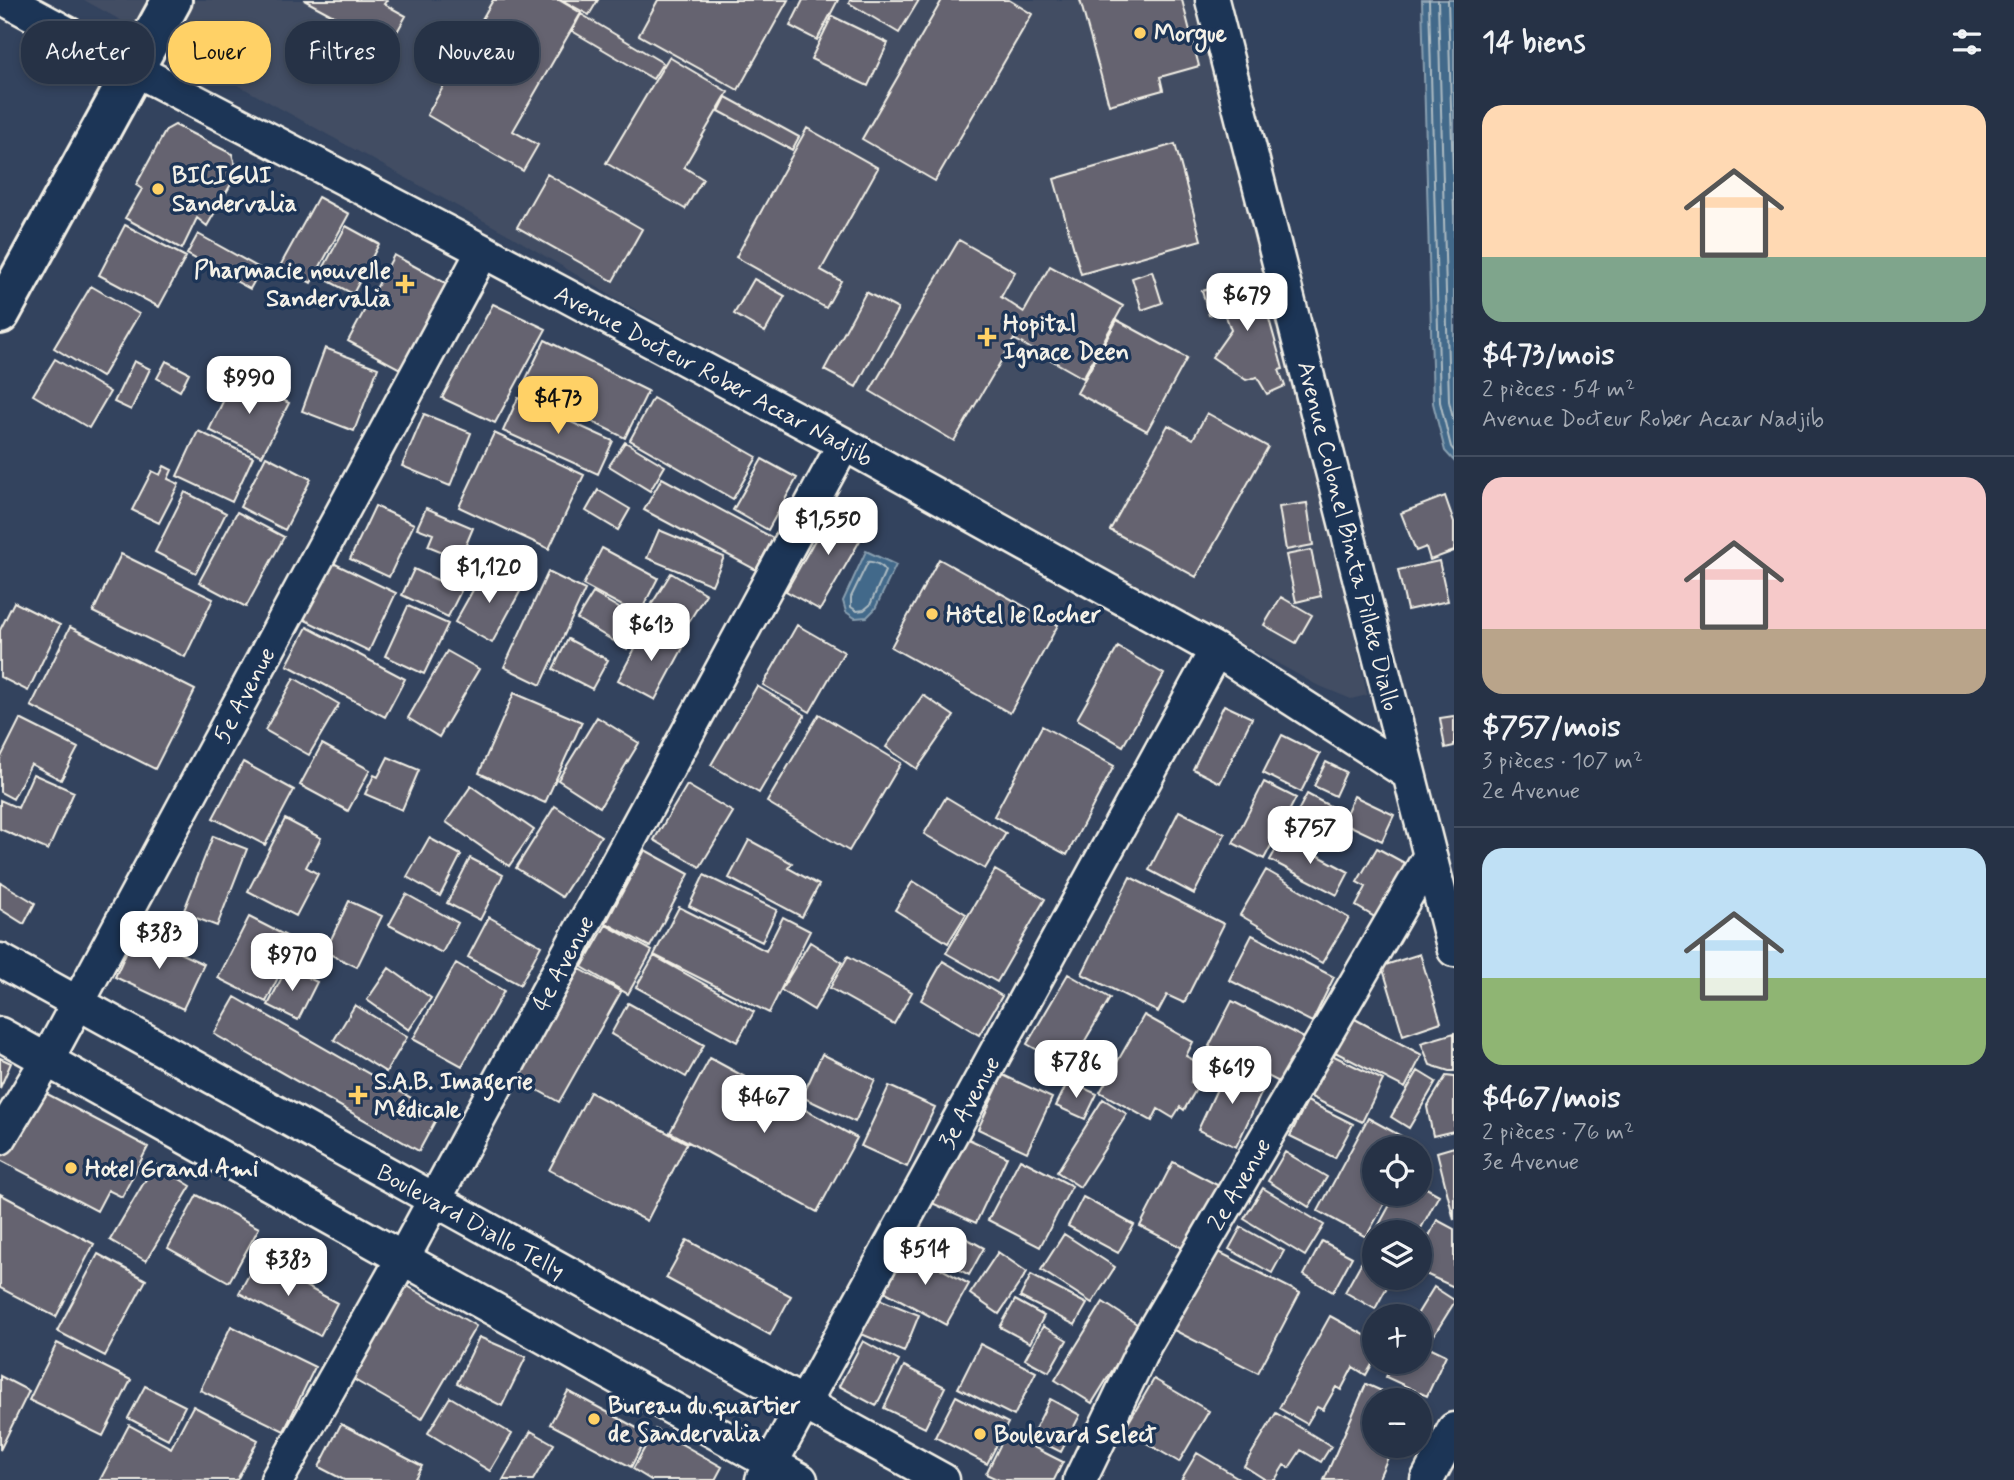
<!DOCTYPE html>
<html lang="fr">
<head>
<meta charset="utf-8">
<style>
  :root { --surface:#263246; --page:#2e3a4d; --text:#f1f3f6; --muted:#a4aab3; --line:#424d5f; --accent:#ffd166 }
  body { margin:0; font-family:Mynerve,sans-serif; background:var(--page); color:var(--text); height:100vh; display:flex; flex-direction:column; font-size:26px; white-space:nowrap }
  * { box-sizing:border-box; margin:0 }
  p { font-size:23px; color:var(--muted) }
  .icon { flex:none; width:38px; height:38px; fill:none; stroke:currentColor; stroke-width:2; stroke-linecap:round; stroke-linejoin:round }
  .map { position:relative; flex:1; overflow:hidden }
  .details { display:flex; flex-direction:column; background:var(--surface); width:560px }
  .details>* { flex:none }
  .top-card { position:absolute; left:21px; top:21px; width:665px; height:63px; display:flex; gap:14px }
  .tools { position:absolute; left:1362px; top:1136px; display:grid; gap:14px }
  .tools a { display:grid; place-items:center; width:70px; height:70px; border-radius:50%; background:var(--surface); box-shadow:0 4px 10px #0003,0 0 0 2px var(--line); font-size:35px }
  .price { position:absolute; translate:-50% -60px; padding:0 16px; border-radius:14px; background:#fff; color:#222; font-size:23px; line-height:46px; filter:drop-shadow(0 2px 4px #0008) }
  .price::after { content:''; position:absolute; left:50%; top:42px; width:21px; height:16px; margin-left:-10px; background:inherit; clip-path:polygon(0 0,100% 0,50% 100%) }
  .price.selected { background:var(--accent); color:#111 }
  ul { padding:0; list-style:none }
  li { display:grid; align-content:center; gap:14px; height:371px; padding:0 28px }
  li+li { border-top:2px solid var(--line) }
  li span { display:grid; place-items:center; height:217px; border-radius:21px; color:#555 }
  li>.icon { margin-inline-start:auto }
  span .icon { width:126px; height:126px; fill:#fffc; stroke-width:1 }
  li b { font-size:30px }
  h2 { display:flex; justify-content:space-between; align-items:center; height:84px; padding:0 28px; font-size:30px }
  .pill { padding:0 24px; border-radius:28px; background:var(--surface); box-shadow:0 4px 10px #0003,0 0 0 2px var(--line); font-size:24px; line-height:63px }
  .pill.selected { background:var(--accent); color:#111 }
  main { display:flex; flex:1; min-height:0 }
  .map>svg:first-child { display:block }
</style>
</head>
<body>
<main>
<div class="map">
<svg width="1454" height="1480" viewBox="0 0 1454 1480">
  <rect width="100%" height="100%" fill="#33435e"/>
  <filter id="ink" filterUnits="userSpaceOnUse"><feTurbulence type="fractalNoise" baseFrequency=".0143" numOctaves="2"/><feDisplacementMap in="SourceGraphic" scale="14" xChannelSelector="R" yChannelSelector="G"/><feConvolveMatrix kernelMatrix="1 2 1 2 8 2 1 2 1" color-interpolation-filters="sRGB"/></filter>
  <g filter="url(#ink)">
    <path fill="#424d63" d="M84 0H1192L1299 372 1367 695 1351 699 1315 684 622 302 513 237Z"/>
    <path fill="#42698a" stroke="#899fb0" stroke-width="2" d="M1422 0H1454V461L1445 451 1433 403Z
      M866 551 896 565 875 609 867 617 855 618 846 612 843 601Z"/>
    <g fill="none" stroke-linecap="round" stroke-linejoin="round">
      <path stroke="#adbbc2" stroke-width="2" d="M1429 0 1440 402 1451 447 1454 451
        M1438 0 1449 401 1454 423
        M1448 0 1454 214
        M868 562C873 561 884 566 885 571L870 605 864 610 857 611 851 607V597Z"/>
    </g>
    <path fill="#65646f" stroke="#f4f1e8" stroke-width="2" d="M304 0H387L384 4 406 16 389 46Z
      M493 0H559L581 13 513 131 538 145 523 171 427 115Z
      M562 0H598L589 15Z
      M658 0H788L738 90 639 35Z
      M803 0H838L817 40 790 26Z
      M850 0H919L899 33 849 3Z
      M942 0H1009L1032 14 935 181 862 139Z
      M1080 0H1182L1199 66 1160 77 1163 90 1109 105Z
      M581 14 663 63 653 79 572 31Z
      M832 16 888 43 868 86 811 59Z
      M669 57 728 92 684 167 703 179 685 209 606 163Z
      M726 97 799 137 792 150 719 111Z
      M175 125 232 154 235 164 242 165 207 226 197 218 182 249 125 218 142 189 136 185 166 130Z
      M807 128 878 168 821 270 841 281 826 308 736 257Z
      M1175 144 1201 240 1081 274 1054 179Z
      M547 174 642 229 613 281 517 227Z
      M318 197 349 214 311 283 280 266Z
      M125 225 186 257 159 307 99 275Z
      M346 226 379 244 353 294 319 276Z
      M198 234 261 269 250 289 187 254Z
      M959 240 1015 272 1001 297 1024 312 1050 266 1123 306 1083 378 1014 339 954 441 870 391Z
      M394 255 447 284 402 370 348 341Z
      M1152 271 1162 303 1142 310 1132 278Z
      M1257 276 1283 369 1279 370 1285 386 1267 394 1257 377 1246 380 1212 357 1231 330 1224 311 1209 315 1202 291Z
      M754 279 785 296 765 332 734 314Z
      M91 286 139 314 102 377 54 348Z
      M866 292 898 309 856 387 824 370Z
      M493 304 546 329 495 423 442 398Z
      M1117 320 1187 358 1147 431 1077 393Z
      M545 340 648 391 625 438 522 387Z
      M325 348 378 368 354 431 302 411Z
      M55 359 110 392 89 428 33 395Z
      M134 361 150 369 131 410 114 402Z
      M166 361 189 373 180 391 157 378Z
      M235 377 289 403 262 456 209 430Z
      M518 398 613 441 598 474 503 431Z
      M653 398 757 457 733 499 630 440Z
      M1207 413 1268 447 1196 577 1110 530 1168 425 1193 439Z
      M424 414 471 433 450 486 402 466Z
      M198 431 253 457 232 502 177 476Z
      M494 433 584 475 549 549 459 507Z
      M625 442 665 466 650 491 609 466Z
      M266 456 311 479 285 530 240 507Z
      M762 459 797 478 768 530 733 510Z
      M164 466 172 470 168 479 179 484 159 523 132 510 152 471 160 475Z
      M662 478 773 538 756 570 644 510Z
      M598 490 630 509 618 530 586 511Z
      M185 492 226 513 196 573 155 552Z
      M1445 496 1454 522V551L1430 560 1426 547 1416 551 1401 513Z
      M836 503 870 523 820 610 786 591Z
      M1307 503 1313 545 1286 550 1279 507Z
      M375 506 414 524 389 577 350 559Z
      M426 508 473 528 460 559 428 546 433 534 417 528Z
      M237 512 284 537 246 607 199 582Z
      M659 530 724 557 712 585 647 558Z
      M602 548 658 578 639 615 583 585Z
      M1311 550 1321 596 1296 602 1286 555Z
      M121 554 213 599 185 657 93 612Z
      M939 559 1058 625 1010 713 891 647Z
      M1439 561 1448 601 1407 610 1398 570Z
      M331 562 396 593 369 651 303 619Z
      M486 567 522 588 492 643 455 622Z
      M414 569 461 591 448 617 402 595Z
      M548 572 585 590 541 685 504 667Z
      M671 573 706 594 683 631 648 610Z
      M593 593 643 622 627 649 577 619Z
      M1281 597 1312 615 1296 643 1264 625Z
      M14 602 60 625 28 691 0 677V630Z
      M408 606 448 624 424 674 385 656Z
      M797 625 844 652 810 712 763 685Z
      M647 626 684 646 655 700 618 680Z
      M70 627 195 690 155 769 31 706Z
      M307 627 405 679 385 717 287 665Z
      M568 639 608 660 592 689 553 669Z
      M1118 647 1164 674 1123 746 1077 719Z
      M447 651 479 669 439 737 408 718Z
      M294 678 339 704 309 755 265 730Z
      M757 686 805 715 759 793 711 765Z
      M514 693 582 722 545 803 479 773Z
      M923 695 954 716 917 769 886 747Z
      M1224 705 1252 718 1220 783 1193 769Z
      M819 714 901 763 849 851 767 802Z
      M1454 716V746L1445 748 1440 718Z
      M597 717 639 743 600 807 558 780Z
      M20 719 78 748 61 780 31 764 13 799 0 792V759Z
      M1042 726 1114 766 1067 855 994 816Z
      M1282 735 1320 754 1301 792 1263 773Z
      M322 744 370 770 348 811 300 785Z
      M388 757 419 770 402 810 365 794 374 775 378 777Z
      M243 762 294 790 265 845 213 818Z
      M1326 762 1346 772 1335 796 1314 786Z
      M33 774 74 792 48 850 0 829V800L18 808Z
      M1264 782 1296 798 1264 859 1233 843Z
      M687 785 733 812 700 867 654 840Z
      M471 786 534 830 509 866 446 822Z
      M1307 794 1339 811 1321 844 1290 826Z
      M1354 796 1394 815 1382 841 1342 822Z
      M946 797 1006 833 985 869 924 834Z
      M555 806 601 836 562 897 516 868Z
      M1179 811 1225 834 1194 894 1149 870Z
      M285 819 321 838 306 867 318 874 296 916 248 891Z
      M213 836 247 849 217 926 183 913Z
      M1283 837 1349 872 1337 895 1270 860Z
      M429 838 461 855 440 896 407 877Z
      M749 840 792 863 788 868 819 885 802 917 729 878Z
      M1377 848 1410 866 1380 920 1356 906 1366 887 1357 882Z
      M645 850 689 874 650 947 606 923Z
      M470 858 503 875 480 920 447 903Z
      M995 870 1045 899 997 982 946 953Z
      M1266 870 1349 918 1322 963 1240 915Z
      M704 875 777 910 762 942 689 906Z
      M1130 877 1224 924 1184 1003 1167 995 1158 1012 1082 974Z
      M913 881 966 914 948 943 895 910Z
      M0 882 35 903 24 924 0 909Z
      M406 894 458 923 442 953 389 925Z
      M349 901 382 916 357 967 325 952Z
      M679 907 766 951 783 917 810 931 769 1013 654 955Z
      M249 917 296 941 266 1002 218 978Z
      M489 917 541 946 520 985 468 957Z
      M606 925 652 951 628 994 582 967Z
      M135 933 204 964 183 1009 115 977Z
      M1252 935 1334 977 1312 1022 1229 980Z
      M810 942 842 962 814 1010 781 990Z
      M1420 954 1441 1022 1403 1035 1382 966Z
      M654 956 754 1012 737 1042 636 987Z
      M848 956 912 992 894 1024 830 988Z
      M943 961 1002 996 979 1035 921 1000Z
      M456 963 504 991 462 1066 413 1039Z
      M287 967 317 982 298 1020 268 1005Z
      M389 968 431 998 409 1030 367 1000Z
      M580 969 621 992 559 1102 518 1079Z
      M1068 974 1110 998 1069 1068 1027 1044Z
      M235 997 439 1114 419 1151 214 1034Z
      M1232 1001 1304 1038 1281 1083 1209 1046Z
      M628 1003 704 1045 686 1077 611 1034Z
      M355 1005 407 1037 386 1072 334 1040Z
      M1144 1015 1193 1042 1186 1056 1201 1064 1191 1082 1198 1086 1184 1110 1180 1107 1173 1118 1158 1109 1152 1121 1100 1092Z
      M1353 1018 1422 1055 1405 1088 1335 1052Z
      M1454 1033V1071H1449L1430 1065 1421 1043Z
      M822 1054 875 1080 855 1122 802 1097Z
      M1332 1055 1383 1080 1362 1122 1311 1097Z
      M0 1058 11 1063 0 1088Z
      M710 1058 857 1138 817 1212 670 1132Z
      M1228 1065 1266 1083 1236 1147 1198 1130Z
      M1418 1071 1436 1082 1409 1128 1391 1117Z
      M1003 1075 1052 1098 1027 1152 978 1129Z
      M1446 1076 1454 1077V1131L1433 1136 1427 1107Z
      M1068 1081 1097 1094 1085 1119 1056 1106Z
      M889 1086 935 1107 907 1167 861 1146Z
      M36 1088 148 1147 122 1197 108 1190 97 1211 0 1160V1155Z
      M590 1092 687 1143 647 1221 549 1170Z
      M1103 1099 1127 1114 1080 1187 1057 1172Z
      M1307 1101 1353 1124 1335 1158 1290 1136Z
      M1368 1118 1401 1136 1398 1143 1408 1148H1374V1194H1390L1366 1237 1318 1211Z
      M962 1136 1007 1157 976 1223 932 1203Z
      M1454 1147V1220L1437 1152Z
      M1285 1152 1327 1177 1309 1207 1268 1181Z
      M1020 1159 1072 1186 1040 1247 988 1220Z
      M1173 1162 1221 1187 1188 1251 1140 1226Z
      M155 1164 191 1186 146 1261 110 1240Z
      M1419 1184 1439 1195 1419 1232H1375L1396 1194H1419Z
      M1263 1188 1324 1225 1305 1256 1244 1219Z
      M0 1194 94 1244 56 1317 0 1288Z
      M197 1195 259 1228 229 1282 168 1248Z
      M1083 1197 1134 1225 1118 1253 1068 1226Z
      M1437 1220 1454 1229V1287L1419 1271V1256Z
      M1241 1227 1284 1251 1272 1273 1229 1249Z
      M953 1231 984 1248 969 1275 938 1258Z
      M1064 1234 1115 1267 1092 1303 1041 1270Z
      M687 1240 791 1296 770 1335 666 1278Z
      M1322 1241 1352 1257 1333 1292 1304 1275Z
      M1207 1246 1300 1293 1258 1373 1166 1326Z
      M1370 1247 1374 1249V1278H1392L1375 1309 1345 1292Z
      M905 1249 969 1284 946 1325 882 1290Z
      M998 1252 1027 1272 999 1314 970 1294Z
      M98 1254 146 1280 105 1356 57 1331Z
      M257 1260 337 1303 320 1336 239 1293Z
      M1031 1275 1087 1304 1075 1325 1020 1297Z
      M404 1284 476 1326 422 1419 351 1378Z
      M1434 1287 1454 1300V1303L1431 1340 1419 1333V1316H1416Z
      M874 1297 919 1315 904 1352 859 1333Z
      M1015 1300 1044 1316 1030 1343 1000 1327Z
      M1103 1302 1140 1326 1092 1403 1055 1380Z
      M1330 1316 1374 1340V1361L1366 1375 1353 1367 1341 1390 1336 1387 1323 1410 1317 1407 1307 1424 1279 1408Z
      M231 1326 315 1367 284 1431 200 1390Z
      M1043 1326 1067 1340 1049 1372 1025 1359Z
      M479 1337 526 1357 502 1406 457 1383Z
      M863 1341 899 1361 876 1406 839 1386Z
      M1419 1342 1446 1355 1427 1396 1386 1377 1393 1362H1419Z
      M57 1343 131 1380 103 1436 29 1400Z
      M980 1344 1036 1372 1014 1416 958 1388Z
      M904 1366 945 1387 925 1428 884 1408Z
      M0 1376 29 1391 0 1450Z
      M1154 1379 1209 1411 1179 1462 1124 1430Z
      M1366 1384 1402 1400H1374V1446H1393L1378 1480H1324Z
      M145 1386 185 1406 168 1439 128 1418Z
      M568 1391 648 1434 631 1467 550 1424Z
      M956 1396 1008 1423 987 1464 935 1437Z
      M450 1397 512 1434 490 1471 428 1433Z
      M1050 1399 1080 1415 1061 1452 1031 1437Z
      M193 1406 258 1440 237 1480H100L129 1425 171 1448Z
      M1276 1413 1331 1446 1321 1462 1301 1450 1289 1468 1284 1465 1275 1480H1266L1244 1466Z
      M341 1424 422 1466 414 1480H344L319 1467Z
      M655 1429 722 1467 715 1480H651L633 1469Z
      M531 1431 554 1444 533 1480H503Z
      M1006 1433 1063 1462 1054 1480H999L986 1474Z
      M1197 1453 1242 1480H1181Z"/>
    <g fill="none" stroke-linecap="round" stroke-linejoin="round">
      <g stroke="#f4f1e8" stroke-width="37">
        <path id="minor" d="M6 0 134 69 483 251 844 444 1216 650 1409 774
          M1212 0 1454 950
          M0 960 943 1480
          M0 1034 801 1480
          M0 1138 47 1060 483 251
          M277 1480 403 1258 844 444
          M762 1480 1216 650
          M1080 1480 1145 1345 1429 857
          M1427 1480 1454 1429"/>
      </g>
      <g stroke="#f4f1e8" stroke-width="44">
        <path id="major" d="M0 314 172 0"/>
      </g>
      <use href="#minor" stroke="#1d3557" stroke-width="32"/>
      <use href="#major" stroke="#1d3557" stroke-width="38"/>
    </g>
  </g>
  <g fill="#ffd166" stroke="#1d3557" stroke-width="2.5">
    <circle cx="1140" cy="33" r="7"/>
    <circle cx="158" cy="189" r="7"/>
    <path d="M401.5 273.5h7v7h7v7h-7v7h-7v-7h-7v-7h7z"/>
    <path d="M983.5 326.5h7v7h7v7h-7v7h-7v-7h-7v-7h7z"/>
    <circle cx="932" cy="614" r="7"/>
    <path d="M354.5 1084.5h7v7h7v7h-7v7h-7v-7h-7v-7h7z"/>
    <circle cx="71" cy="1168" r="7"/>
    <circle cx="594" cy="1419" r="7"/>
    <circle cx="980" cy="1434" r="7"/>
  </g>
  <g text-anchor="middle" stroke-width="7" stroke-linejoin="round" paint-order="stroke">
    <g font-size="24" font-weight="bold" fill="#f4f1e8" stroke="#1d3557" text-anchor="start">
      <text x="1154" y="41">Morgue</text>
      <text x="172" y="183">BICIGUI<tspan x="172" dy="28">Sandervalia</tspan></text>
      <text x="391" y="278" text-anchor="end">Pharmacie nouvelle<tspan x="391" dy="28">Sandervalia</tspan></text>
      <text x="1003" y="331">Hopital<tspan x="1003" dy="28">Ignace Deen</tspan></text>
      <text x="946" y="622">Hôtel le Rocher</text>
      <text x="374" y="1089">S.A.B. Imagerie<tspan x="374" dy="28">Médicale</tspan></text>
      <text x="85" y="1176">Hotel Grand Ami</text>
      <text x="608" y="1413">Bureau du quartier<tspan x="608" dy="28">de Sandervalia</tspan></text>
      <text x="994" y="1442">Boulevard Select</text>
    </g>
    <g font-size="24" fill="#f4f1e8" stroke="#1d3557">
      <text transform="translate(714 375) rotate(28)" y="8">Avenue Docteur Rober Accar Nadjib</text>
      <text transform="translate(1349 536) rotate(76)" y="8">Avenue Colonel Binta Pillote Diallo</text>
      <text transform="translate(244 695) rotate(-62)" y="8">5e Avenue</text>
      <text transform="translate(563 963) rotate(-62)" y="8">4e Avenue</text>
      <text transform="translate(969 1102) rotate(-61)" y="8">3e Avenue</text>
      <text transform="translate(1239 1184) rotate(-60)" y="8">2e Avenue</text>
      <text transform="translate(471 1221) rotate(29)" y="8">Boulevard Diallo Telly</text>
    </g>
  </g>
</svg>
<div class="tools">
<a><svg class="icon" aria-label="locate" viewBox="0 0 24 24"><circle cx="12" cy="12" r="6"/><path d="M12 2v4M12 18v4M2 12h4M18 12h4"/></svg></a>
<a><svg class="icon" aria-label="layers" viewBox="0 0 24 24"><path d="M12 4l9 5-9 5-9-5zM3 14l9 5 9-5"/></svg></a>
<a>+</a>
<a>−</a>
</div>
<b class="price" style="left:1247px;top:333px">$679</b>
<b class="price" style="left:249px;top:416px">$990</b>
<b class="price selected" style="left:558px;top:436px">$473</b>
<b class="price" style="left:828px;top:557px">$1,550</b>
<b class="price" style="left:489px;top:605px">$1,120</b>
<b class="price" style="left:651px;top:663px">$613</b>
<b class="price" style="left:1310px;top:866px">$757</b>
<b class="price" style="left:159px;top:971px">$383</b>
<b class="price" style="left:292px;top:993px">$970</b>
<b class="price" style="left:1076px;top:1100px">$786</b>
<b class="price" style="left:1232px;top:1106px">$619</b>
<b class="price" style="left:764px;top:1135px">$467</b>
<b class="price" style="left:925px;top:1287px">$514</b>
<b class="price" style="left:288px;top:1298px">$383</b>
<div class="top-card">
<a class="pill">Acheter</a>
<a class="pill selected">Louer</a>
<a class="pill">Filtres</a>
<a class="pill">Nouveau</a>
</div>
</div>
<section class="details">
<h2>14 biens<svg class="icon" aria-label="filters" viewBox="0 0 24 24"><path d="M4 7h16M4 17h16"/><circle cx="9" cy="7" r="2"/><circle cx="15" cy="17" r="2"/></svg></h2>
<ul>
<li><span style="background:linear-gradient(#ffd9b3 70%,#7fa58c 0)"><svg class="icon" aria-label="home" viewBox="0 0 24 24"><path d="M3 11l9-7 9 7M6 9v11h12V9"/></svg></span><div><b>$473/mois</b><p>2 pièces · 54 m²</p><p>Avenue Docteur Rober Accar Nadjib</p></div></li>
<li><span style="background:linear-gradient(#f6c9c9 70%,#b9a48a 0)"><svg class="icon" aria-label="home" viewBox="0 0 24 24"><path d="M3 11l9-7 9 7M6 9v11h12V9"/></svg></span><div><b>$757/mois</b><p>3 pièces · 107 m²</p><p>2e Avenue</p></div></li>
<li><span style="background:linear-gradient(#bfe0f5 60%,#8fb573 0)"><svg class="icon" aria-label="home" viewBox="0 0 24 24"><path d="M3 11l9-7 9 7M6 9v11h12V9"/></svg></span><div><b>$467/mois</b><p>2 pièces · 76 m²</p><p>3e Avenue</p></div></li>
</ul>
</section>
</main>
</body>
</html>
